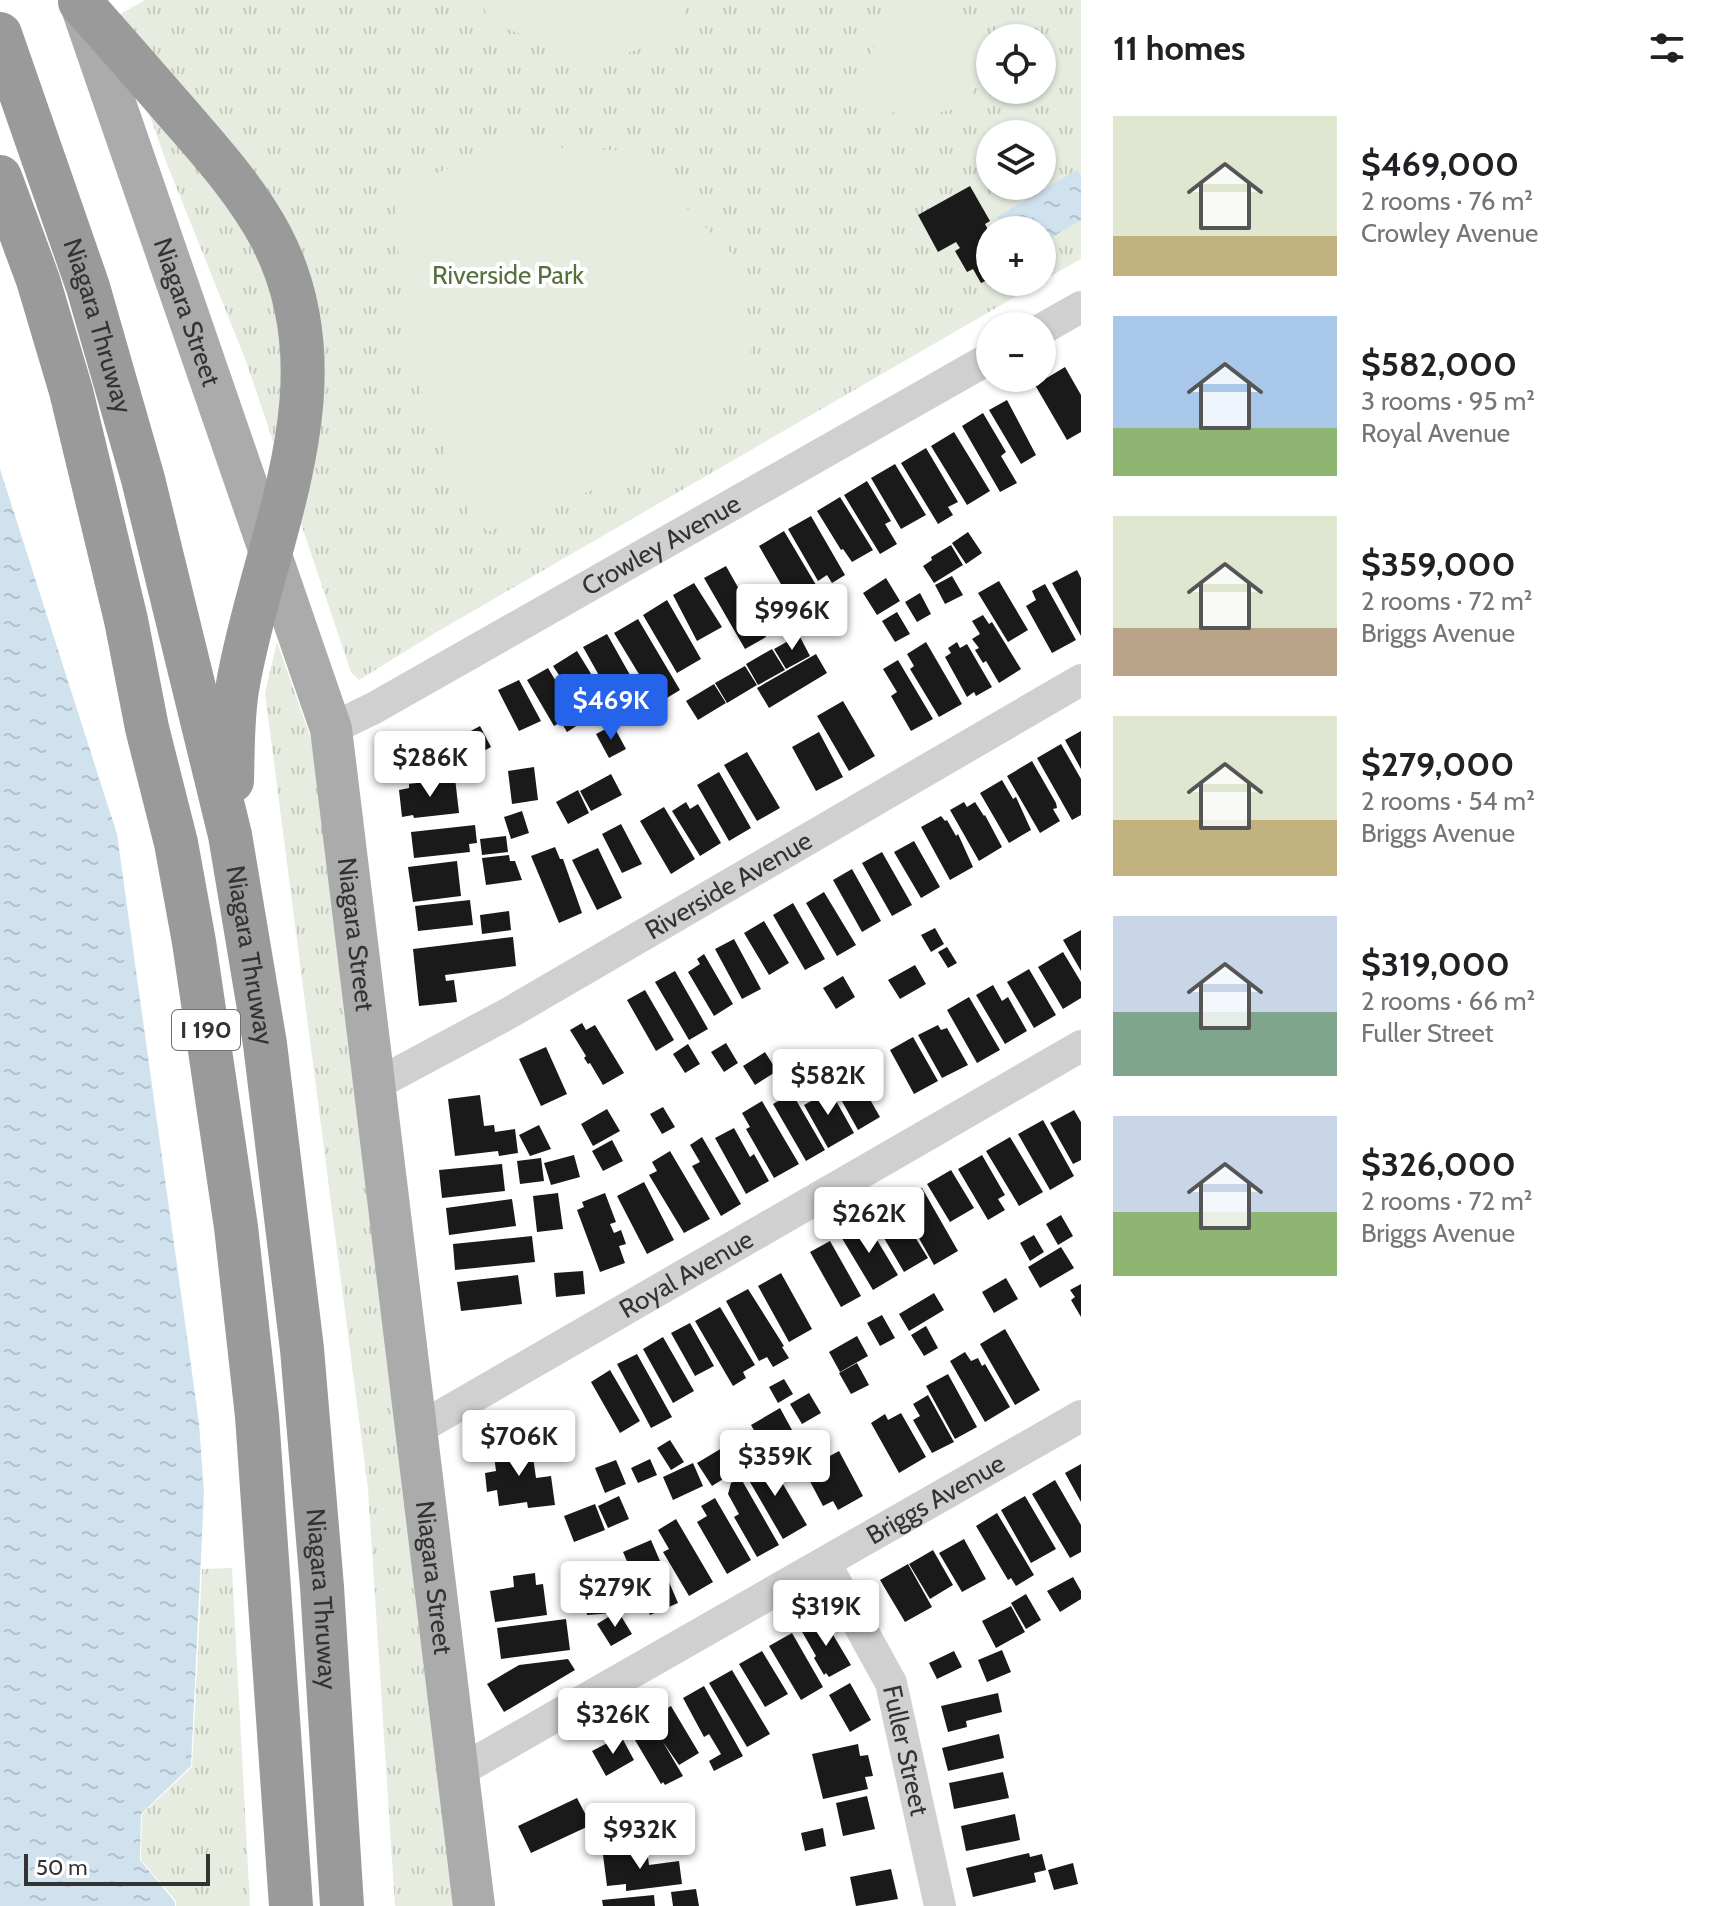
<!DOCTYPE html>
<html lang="en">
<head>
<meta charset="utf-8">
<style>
  :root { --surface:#fff; --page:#f2f2f2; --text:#202124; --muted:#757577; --accent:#2563eb }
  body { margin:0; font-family:Cabin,sans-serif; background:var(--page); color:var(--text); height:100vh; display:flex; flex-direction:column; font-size:30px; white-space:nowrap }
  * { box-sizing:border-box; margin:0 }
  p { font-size:26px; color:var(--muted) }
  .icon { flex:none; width:44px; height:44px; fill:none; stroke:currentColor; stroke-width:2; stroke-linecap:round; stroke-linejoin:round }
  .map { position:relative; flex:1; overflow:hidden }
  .panel { display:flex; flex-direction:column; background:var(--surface); width:640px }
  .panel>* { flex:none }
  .tools { position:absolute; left:976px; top:24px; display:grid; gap:16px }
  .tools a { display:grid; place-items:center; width:80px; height:80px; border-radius:50%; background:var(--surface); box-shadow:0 2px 6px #0004; font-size:40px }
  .scale { position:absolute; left:24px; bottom:20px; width:186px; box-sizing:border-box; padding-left:8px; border:4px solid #333; border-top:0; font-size:22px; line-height:28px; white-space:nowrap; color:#333; -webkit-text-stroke:6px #fff; paint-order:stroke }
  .price { position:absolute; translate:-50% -68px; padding:0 18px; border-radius:8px; background:#fff; color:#222; font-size:26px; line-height:52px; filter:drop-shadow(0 2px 4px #0008) }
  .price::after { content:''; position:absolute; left:50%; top:48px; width:24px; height:18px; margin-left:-12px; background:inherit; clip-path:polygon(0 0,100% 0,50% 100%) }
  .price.active { background:var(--accent); color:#fff }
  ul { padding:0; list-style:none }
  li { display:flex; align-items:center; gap:24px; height:200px; padding:0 32px }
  li span { display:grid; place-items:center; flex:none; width:224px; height:160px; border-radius:0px; color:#555 }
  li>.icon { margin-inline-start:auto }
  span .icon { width:96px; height:96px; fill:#fffc; stroke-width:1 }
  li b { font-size:34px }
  h2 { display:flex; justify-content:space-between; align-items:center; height:96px; padding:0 32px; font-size:34px }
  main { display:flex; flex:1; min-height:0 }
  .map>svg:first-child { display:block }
</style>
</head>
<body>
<main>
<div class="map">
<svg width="1081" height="1906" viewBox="0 0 1081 1906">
  <defs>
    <pattern id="grass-tufts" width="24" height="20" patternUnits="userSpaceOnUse" patternTransform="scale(2)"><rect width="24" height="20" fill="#e6ecdf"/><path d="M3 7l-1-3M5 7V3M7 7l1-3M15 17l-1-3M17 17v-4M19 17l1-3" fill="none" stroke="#c6cbc0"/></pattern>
    <pattern id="water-ripples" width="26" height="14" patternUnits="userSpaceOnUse" patternTransform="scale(2)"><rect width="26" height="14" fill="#cfe2ee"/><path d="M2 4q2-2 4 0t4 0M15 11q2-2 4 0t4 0" fill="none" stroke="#b2c2cd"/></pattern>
  </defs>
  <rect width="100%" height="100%" fill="#fff"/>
  <path fill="url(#grass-tufts)" fill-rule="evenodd" d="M145 0H1081V259L1042 281V230H990V282H1041L435 633 359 680 351 672 246 361 167 164 115 17ZM990 38H1042V90H990ZM990 134H1042V186H990Z
    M277 642 312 742 455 1906H395L368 1489 265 693Z
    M232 1568 250 1906H176V1901L141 1860 142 1814 192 1767 202 1569Z"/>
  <path fill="#e6ecdf" d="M481 0H683L686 33 598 63 489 22Z
    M903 0C917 3 940 4 952 11 990 35 978 71 968 107 950 109 925 117 906 115 828 103 878 37 903 0Z
    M505 145 630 151 737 259 752 368 650 467 490 531 473 523 408 358 393 191Z"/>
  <path fill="url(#water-ripples)" d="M1077 170 1081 177V220L1042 243V230H1005L997 217Z
    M0 469 117 834 199 1423 204 1493 191 1766 141 1814 140 1860 175 1902V1906H0Z"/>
  <path fill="#1a1a1a" d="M970 186 990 221 985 224 990 233V279L981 283 973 269 967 272 955 251 960 248 956 242 938 252 918 215Z
    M1065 367 1081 395V432L1067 440 1035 385Z
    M1007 400 1036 455 1021 464 989 410Z
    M983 413 1006 452 1001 456 1017 483 1000 492 962 426Z
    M954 432 990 491 967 505 931 446Z
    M926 448 958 502 948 507 953 515 938 524 901 463Z
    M895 464 926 515 901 529 871 478Z
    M867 481 891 521 885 524 897 544 880 554 844 495Z
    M840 497 873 550 852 562 843 549 841 550 817 511Z
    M811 516 845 575 832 583 827 575 818 581 788 529Z
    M784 531 819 590 793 605 759 546Z
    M968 532 982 553 966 564 952 543Z
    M951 545 963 565 934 583 923 566 932 560 931 557Z
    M726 566 766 637 745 649 704 578Z
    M1077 570 1081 578V636L1052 583Z
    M952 576 963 595 945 604 935 585Z
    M886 578 900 601 877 615 863 593Z
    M999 581 1028 630 1008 642 978 593Z
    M694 583 722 627 697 641 673 595Z
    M1045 584 1076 640 1052 653 1026 606 1036 600 1032 591Z
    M920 593 931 614 917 622 905 602Z
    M667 600 701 659 677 673 643 615Z
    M897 612 910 634 895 642 882 621Z
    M983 615 989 624 992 622 1021 669 999 683 986 661 983 663 975 650 979 648 972 639 980 634 972 621Z
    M638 619 680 690 657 704 614 633Z
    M607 634 630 675 622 680 625 686 610 695 583 647Z
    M799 635 810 656 786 669 774 649Z
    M926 642 962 704 939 717 910 669 914 666 907 654Z
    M957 642 960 648 967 644 992 687 976 696 974 692 967 697 945 657 951 653 948 648Z
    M772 649 785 670 758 685 746 664Z
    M577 651 601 690 578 704 553 666Z
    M816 654 827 673 769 708 757 688Z
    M898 660 933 719 911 731 891 696 897 692 883 669Z
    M745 666 757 685 727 703 715 683Z
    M548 668 581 723 567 732 561 722 554 726 527 680Z
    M519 680 541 721 519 731 498 690Z
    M714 684 726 703 698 720 686 701Z
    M843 701 875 756 849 771 817 716Z
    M613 725 626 749 609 758 596 734Z
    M480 726 491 747 471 758 460 737Z
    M1081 731V769L1065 740Z
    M819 732 843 777 816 791 792 747Z
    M442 739 450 769 412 779 404 749Z
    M1061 744 1081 779V815L1072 820 1037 758Z
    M747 752 780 808 757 821 724 765Z
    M1032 761 1056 803 1057 808 1053 809 1060 821 1040 833 1007 776Z
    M534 767 538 800 512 804 508 771Z
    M719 772 751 828 729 841 697 785Z
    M611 774 622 795 591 811 580 791Z
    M455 778 459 813 414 818 413 815 402 817 399 790 409 788V784Z
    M1002 780 1013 799 1016 797 1031 830 1009 843 980 793Z
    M578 790 589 813 568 824 556 802Z
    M686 802 690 809 698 804 721 843 700 856 672 811Z
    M964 802 967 807 975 802 984 816 985 815 1002 847 979 861 950 810Z
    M664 807 695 859 671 874 640 821Z
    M522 811 529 833 511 839 504 817Z
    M941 816 945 821 947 820 956 836 958 834 973 867 950 880 921 827Z
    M621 824 642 864 622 873 602 834Z
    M475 825 477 843 469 844 470 852 414 858 411 832Z
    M506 836 508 852 482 855 480 839Z
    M914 841 940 887 921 898 894 852Z
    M555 847 560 859H563L582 913 559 923 531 856Z
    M598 848 622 898 597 910 572 860Z
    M882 852 912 905 892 916 862 863Z
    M509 855 510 861H515L522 880 486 885 482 858Z
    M457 861 461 896 413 902 408 867Z
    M852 869 881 921 862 932 833 880Z
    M824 892 856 945 837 956 806 903Z
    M470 900 473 925 418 931 415 906Z
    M793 903 825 959 805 970 773 915Z
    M509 911 511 930 482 934 480 915Z
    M764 921 789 963 769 975 744 933Z
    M935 928 944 944 931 952 921 935Z
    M1081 930V971L1063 940Z
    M513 937 516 966 445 975 446 981 454 980 457 1002 419 1006 413 949Z
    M734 939 761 989 742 999 715 949Z
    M947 947 957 963 948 968 938 952Z
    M1063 952 1081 982V998L1063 1009 1038 967Z
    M704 954 733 1004 714 1016 688 972 700 964 697 959Z
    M915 965 926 984 900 999 888 980Z
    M1029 969 1056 1015 1034 1028 1007 982Z
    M675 971 708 1029 689 1040 655 982Z
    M843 976 855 997 836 1009 823 988Z
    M993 985 1002 1001 1008 997 1027 1031 1005 1044 976 995Z
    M645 990 674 1040 656 1051 627 1000Z
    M969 997 1000 1050 977 1063 947 1010Z
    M582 1023 586 1030 595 1025 624 1073 603 1085 590 1063 588 1064 584 1058 586 1056 570 1030Z
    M938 1025 941 1030 947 1028 968 1065 942 1078 918 1035Z
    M913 1037 938 1081 914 1094 890 1050Z
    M726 1043 738 1063 724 1072 711 1052Z
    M688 1044 700 1064 685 1073 673 1054Z
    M546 1047 567 1094 541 1106 519 1059Z
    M765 1052 777 1071 755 1085 743 1066Z
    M846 1056 860 1082 863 1080 871 1094 868 1096 880 1117 858 1130 824 1069Z
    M825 1085 828 1092 830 1090 854 1133 828 1148 804 1105 813 1100 809 1094Z
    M792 1093 825 1150 806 1161 773 1104Z
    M480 1095 484 1126 494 1125 495 1132 515 1129 518 1153 499 1156 498 1151 455 1156 448 1099Z
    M762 1101 799 1164 774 1178 746 1129 750 1127 742 1113Z
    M663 1107 675 1127 662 1134 650 1114Z
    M607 1109 620 1131 593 1146 581 1124Z
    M1074 1110 1081 1122V1160L1073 1164 1050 1123Z
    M1043 1120 1074 1176 1050 1190 1018 1134Z
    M539 1125 551 1149 530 1156 519 1135Z
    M734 1128 750 1157 754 1154 769 1181 746 1194 715 1138Z
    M702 1137 741 1204 721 1216 692 1166 700 1162 690 1145Z
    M1010 1137 1043 1192 1019 1206 986 1151Z
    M612 1140 623 1161 603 1171 592 1151Z
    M670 1151 710 1219 684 1233 649 1175 657 1171 652 1162Z
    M574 1155 580 1177 551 1185 544 1163Z
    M982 1155 1005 1195 998 1199 1005 1210 988 1220 958 1169Z
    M541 1158 544 1181 520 1184 517 1161Z
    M502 1164 505 1191 442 1198 439 1170Z
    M951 1170 974 1208 950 1222 927 1184Z
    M644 1182 674 1240 647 1254 617 1196Z
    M922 1188 958 1251 934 1265 898 1201Z
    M558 1193 563 1229 537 1232 533 1196Z
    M605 1193 616 1222 610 1224 614 1233 621 1230 626 1244 619 1246 625 1263 600 1272 577 1210 584 1207 582 1202Z
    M512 1199 516 1226 449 1235 446 1208Z
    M894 1203 928 1258 904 1272 871 1216Z
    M1061 1215 1073 1236 1058 1245 1046 1224Z
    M865 1220 898 1275 873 1290 840 1235Z
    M1034 1235 1044 1252 1030 1261 1020 1243Z
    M532 1236 535 1262 455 1270 453 1244Z
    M830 1241 861 1296 841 1307 810 1252Z
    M1061 1247 1074 1268 1040 1288 1028 1267Z
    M583 1271 585 1294 556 1297 554 1273Z
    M781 1273 812 1329 789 1342 758 1286Z
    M518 1275 522 1304 461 1311 457 1282Z
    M1006 1278 1018 1299 994 1313 982 1292Z
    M1081 1284V1317L1071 1300 1075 1297 1070 1290Z
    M748 1289 784 1346 782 1347 789 1358 773 1367 767 1357 759 1361 726 1301Z
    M934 1293 944 1310 909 1331 899 1314Z
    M720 1307 755 1365 743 1372 746 1378 733 1386 695 1321Z
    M882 1315 895 1338 880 1346 867 1323Z
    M690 1323 714 1366 695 1376 671 1333Z
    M926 1326 938 1348 924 1356 911 1335Z
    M1005 1329 1040 1390 1015 1405 980 1344Z
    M857 1336 868 1356 840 1372 829 1352Z
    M663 1337 694 1391 673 1403 643 1349Z
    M965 1352 971 1361 978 1358 982 1366 985 1364 1010 1407 985 1422 950 1361Z
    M637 1354 672 1417 651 1428 617 1364Z
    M857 1363 869 1385 851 1394 839 1373Z
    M610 1370 640 1421 620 1433 591 1382Z
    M948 1374 977 1427 955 1439 926 1386Z
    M784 1379 793 1394 778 1403 769 1387Z
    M809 1393 821 1413 802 1424 790 1404Z
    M928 1395 954 1442 932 1453 913 1420 920 1416 913 1404Z
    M780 1408 792 1430 763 1446 751 1425Z
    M901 1413 926 1457 899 1473 871 1423 885 1414 888 1420Z
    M525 1440 526 1450H532L536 1478 551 1476 555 1505 528 1508 527 1502 499 1506 497 1490 487 1492 485 1473 496 1471 494 1455 497 1454 496 1444Z
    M670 1440 684 1462 671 1470 657 1448Z
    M722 1448 736 1471 712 1486 697 1463Z
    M839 1451 863 1496 838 1510 833 1501 823 1506 804 1470Z
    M767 1457 807 1525 783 1539 743 1470Z
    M650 1459 657 1475 638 1483 631 1468Z
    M616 1460 626 1484 605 1493 595 1468Z
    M693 1463 703 1486 673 1500 663 1477Z
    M1081 1464V1502L1065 1473Z
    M740 1477 779 1545 757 1557 734 1517 739 1514 728 1494 731 1483Z
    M1055 1480 1081 1525V1552L1070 1558 1032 1494Z
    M619 1496 629 1519 608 1528 598 1506Z
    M1025 1496 1056 1549 1031 1563 1001 1510Z
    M715 1498 751 1560 727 1574 697 1522 707 1516 701 1506Z
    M595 1504 605 1530 574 1542 564 1516Z
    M997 1513 1034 1575 1016 1586 1011 1578 1008 1580 976 1526Z
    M676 1519 713 1582 689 1596 663 1552 669 1549 658 1530Z
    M964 1539 986 1579 962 1592 939 1553Z
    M651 1540 678 1603 650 1615 623 1552Z
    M933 1550 953 1585 930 1599 909 1564Z
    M908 1564 932 1607 905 1622 880 1580Z
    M535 1573 536 1585 543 1584 547 1615 495 1622 490 1591 514 1587 513 1576Z
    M1073 1577 1081 1591V1599L1060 1612 1047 1591Z
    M611 1587 614 1613 587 1615 585 1590Z
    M1026 1594 1041 1620 1026 1629 1011 1603Z
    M1011 1606 1025 1632 996 1648 982 1621Z
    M618 1611 632 1634 611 1646 597 1624Z
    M823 1618 851 1665 829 1677 826 1673 824 1675 814 1658 816 1656 801 1630Z
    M566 1619 570 1650 501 1659 497 1628Z
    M792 1633 823 1687 801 1700 769 1646Z
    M1002 1650 1011 1672 987 1682 978 1660Z
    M762 1651 788 1694 765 1707 739 1664Z
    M954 1651 962 1667 937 1679 929 1663Z
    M568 1659 575 1670 504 1712 487 1684 519 1665Z
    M732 1670 770 1734 747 1747 709 1683Z
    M850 1683 871 1720 850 1732 829 1695Z
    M704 1686 743 1756 714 1771 709 1761 721 1754 709 1734 704 1737 683 1698Z
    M998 1693 1002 1712 966 1721 967 1727 948 1732 941 1706Z
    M671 1706 699 1753 679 1765 663 1742 683 1776 665 1785 663 1782 661 1784 629 1730Z
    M999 1734 1004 1758 948 1771 942 1748Z
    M621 1736 634 1760 606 1776 592 1751Z
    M858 1744 860 1756 868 1755 873 1776 865 1777 868 1789 823 1799 812 1754Z
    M1003 1772 1009 1798 954 1809 949 1783Z
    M867 1796 875 1829 843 1836 836 1803Z
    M577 1798 591 1825 531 1853 518 1826Z
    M1015 1814 1020 1840 966 1851 961 1826Z
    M823 1828 826 1846 805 1851 801 1833Z
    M647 1850 649 1865 679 1861 682 1884 626 1891V1884L607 1886 603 1855Z
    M1029 1853 1030 1857 1042 1854 1046 1870 1034 1873 1036 1882 973 1897 966 1868Z
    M1073 1863 1078 1884 1054 1890 1048 1870Z
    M891 1869 898 1899 856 1906 850 1877Z
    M696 1889 699 1906H673L671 1892Z
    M654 1895 655 1906H603L602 1900Z"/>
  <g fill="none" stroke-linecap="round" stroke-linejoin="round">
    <g stroke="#d0d0d0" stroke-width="32">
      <path d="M1042 329 1081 307"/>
      <path id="s1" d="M331 729 374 708 990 358"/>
      <path id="s2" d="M375 1085 509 1013 1081 680"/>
      <path id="s3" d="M416 1430 1081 1046"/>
      <path id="s4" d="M825 1563 891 1683 940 1906"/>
      <path id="s5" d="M458 1772 1081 1416"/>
    </g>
    <path stroke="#ababab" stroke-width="42" id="s6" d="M80 2 331 729 474 1906"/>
    <g stroke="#9a9a9a" stroke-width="44">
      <path d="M80 2C114 40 147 78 180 116 213 154 247 192 271 237 348 384 264 536 238 684 232 715 233 749 232 781"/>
      <path id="s7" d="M0 34 88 287 143 479 230 835 265 1044 302 1349 322 1587 342 1906"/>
      <path d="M0 177 38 280 71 391 126 620 147 728 176 843 194 942 236 1227 257 1416 291 1906"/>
    </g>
  </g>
  <g text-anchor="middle" stroke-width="8" stroke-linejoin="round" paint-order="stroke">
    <rect fill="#fff" stroke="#707070" stroke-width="2" x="172" y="1010" width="68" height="40" rx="6"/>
    <g font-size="24" font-weight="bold" fill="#333">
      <text x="206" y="1038">I 190</text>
    </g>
    <g font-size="26" fill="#56703f" stroke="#fff">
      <text x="508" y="284">Riverside Park</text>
    </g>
    <g font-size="26" fill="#333" stroke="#fff">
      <text dy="9" stroke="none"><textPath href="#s6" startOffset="328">Niagara Street</textPath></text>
      <text dy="9" stroke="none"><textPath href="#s7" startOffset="308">Niagara Thruway</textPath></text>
      <text dy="9" stroke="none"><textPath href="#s1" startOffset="378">Crowley Avenue</textPath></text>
      <text dy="9" stroke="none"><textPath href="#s2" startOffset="406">Riverside Avenue</textPath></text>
      <text dy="9" stroke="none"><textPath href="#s6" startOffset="976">Niagara Street</textPath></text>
      <text dy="9" stroke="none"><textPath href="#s7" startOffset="956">Niagara Thruway</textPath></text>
      <text dy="9" stroke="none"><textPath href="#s3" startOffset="312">Royal Avenue</textPath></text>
      <text dy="9" stroke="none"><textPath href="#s5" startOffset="550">Briggs Avenue</textPath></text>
      <text dy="9" stroke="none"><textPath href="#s6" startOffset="1624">Niagara Street</textPath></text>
      <text dy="9" stroke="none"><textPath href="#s7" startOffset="1604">Niagara Thruway</textPath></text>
      <text dy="9" stroke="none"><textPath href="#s4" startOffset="206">Fuller Street</textPath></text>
    </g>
  </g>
</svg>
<div class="tools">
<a><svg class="icon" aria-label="locate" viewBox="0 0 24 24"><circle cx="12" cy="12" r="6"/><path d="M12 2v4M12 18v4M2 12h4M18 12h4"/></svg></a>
<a><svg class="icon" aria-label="layers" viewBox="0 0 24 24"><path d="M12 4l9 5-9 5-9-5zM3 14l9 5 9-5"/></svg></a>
<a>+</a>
<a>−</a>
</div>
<div class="scale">50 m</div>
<b class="price" style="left:792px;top:652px">$996K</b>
<b class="price active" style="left:611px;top:742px">$469K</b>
<b class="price" style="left:430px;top:799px">$286K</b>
<b class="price" style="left:828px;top:1117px">$582K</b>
<b class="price" style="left:869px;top:1255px">$262K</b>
<b class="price" style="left:519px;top:1478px">$706K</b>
<b class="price" style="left:775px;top:1498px">$359K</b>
<b class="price" style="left:615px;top:1629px">$279K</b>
<b class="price" style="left:826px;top:1648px">$319K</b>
<b class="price" style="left:613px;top:1756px">$326K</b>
<b class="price" style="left:640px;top:1871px">$932K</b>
</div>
<section class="panel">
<h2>11 homes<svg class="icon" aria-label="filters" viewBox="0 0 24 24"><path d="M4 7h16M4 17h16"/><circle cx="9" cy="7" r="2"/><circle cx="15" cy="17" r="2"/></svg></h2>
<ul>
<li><span style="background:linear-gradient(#dfe7d0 75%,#c2b280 0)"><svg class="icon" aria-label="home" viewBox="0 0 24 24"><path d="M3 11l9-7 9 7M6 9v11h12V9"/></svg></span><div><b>$469,000</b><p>2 rooms · 76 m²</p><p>Crowley Avenue</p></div></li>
<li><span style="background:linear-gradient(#a9c7e8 70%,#8fb573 0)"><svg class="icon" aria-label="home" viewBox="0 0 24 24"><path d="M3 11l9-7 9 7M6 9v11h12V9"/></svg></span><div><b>$582,000</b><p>3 rooms · 95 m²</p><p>Royal Avenue</p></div></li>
<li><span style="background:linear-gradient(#dfe7d0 70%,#b9a48a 0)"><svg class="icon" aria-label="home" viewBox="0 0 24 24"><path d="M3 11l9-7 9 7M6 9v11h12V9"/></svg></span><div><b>$359,000</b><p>2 rooms · 72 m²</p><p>Briggs Avenue</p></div></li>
<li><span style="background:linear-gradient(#dfe7d0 65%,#c2b280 0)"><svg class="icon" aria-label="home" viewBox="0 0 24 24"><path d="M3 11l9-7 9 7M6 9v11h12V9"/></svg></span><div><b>$279,000</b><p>2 rooms · 54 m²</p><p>Briggs Avenue</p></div></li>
<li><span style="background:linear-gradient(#c9d6e8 60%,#7fa58c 0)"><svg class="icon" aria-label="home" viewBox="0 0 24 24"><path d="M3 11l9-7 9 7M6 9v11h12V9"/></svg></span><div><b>$319,000</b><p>2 rooms · 66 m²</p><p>Fuller Street</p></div></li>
<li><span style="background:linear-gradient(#c9d6e8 60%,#8fb573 0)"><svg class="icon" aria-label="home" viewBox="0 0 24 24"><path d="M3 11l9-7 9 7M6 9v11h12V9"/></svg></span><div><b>$326,000</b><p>2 rooms · 72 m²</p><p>Briggs Avenue</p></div></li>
</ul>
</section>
</main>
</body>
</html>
